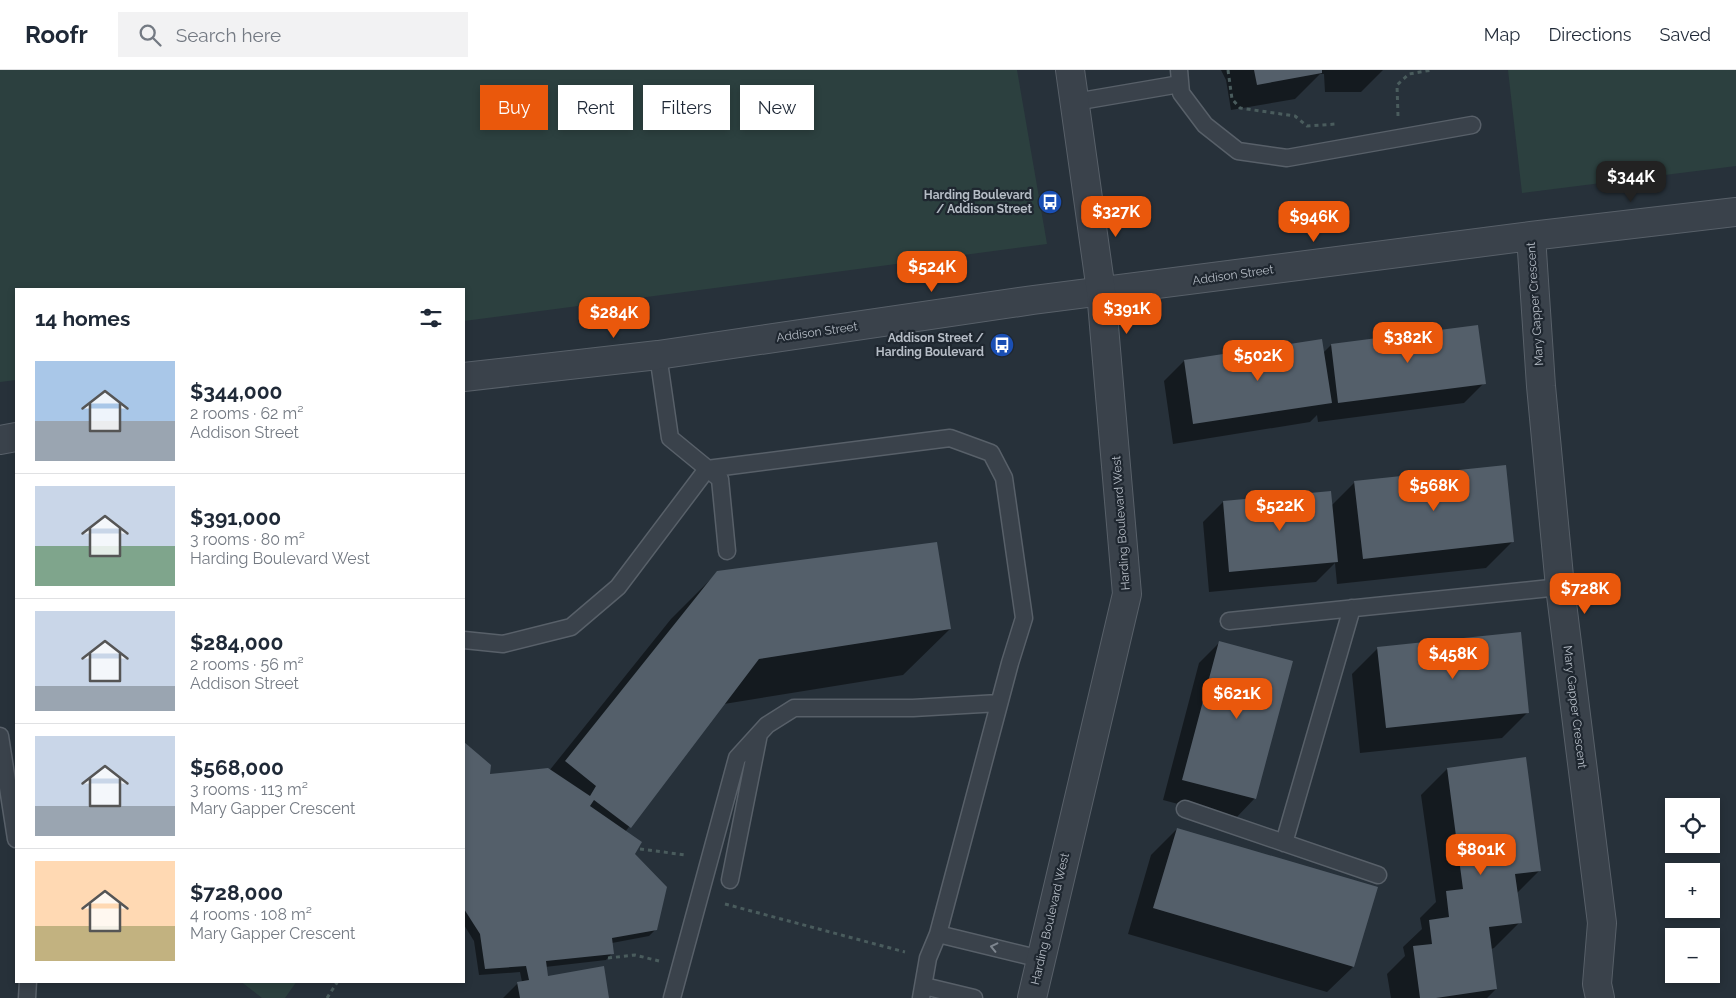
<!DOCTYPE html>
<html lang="en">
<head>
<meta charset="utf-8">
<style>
  :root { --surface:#fff; --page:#f2f2f3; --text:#1f2937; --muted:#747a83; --line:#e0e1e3; --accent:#ea580c }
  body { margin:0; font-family:Raleway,sans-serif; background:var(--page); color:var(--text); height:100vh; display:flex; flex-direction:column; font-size:19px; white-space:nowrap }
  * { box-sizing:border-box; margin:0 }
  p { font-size:16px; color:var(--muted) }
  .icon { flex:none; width:28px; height:28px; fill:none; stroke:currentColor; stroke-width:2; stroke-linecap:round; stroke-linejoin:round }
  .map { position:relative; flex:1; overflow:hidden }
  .sheet { position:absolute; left:15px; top:218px; width:450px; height:695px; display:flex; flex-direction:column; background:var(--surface); border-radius:0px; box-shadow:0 2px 8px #0003 }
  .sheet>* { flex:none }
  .top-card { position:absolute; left:480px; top:15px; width:475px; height:45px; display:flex; gap:10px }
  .tools { position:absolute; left:1665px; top:728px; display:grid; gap:10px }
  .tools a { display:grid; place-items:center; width:55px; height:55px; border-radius:0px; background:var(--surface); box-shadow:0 2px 8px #0003; font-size:25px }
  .price { position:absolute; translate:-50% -42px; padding:0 11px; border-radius:10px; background:var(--accent); color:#fff; font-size:16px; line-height:32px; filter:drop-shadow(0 1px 2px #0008) }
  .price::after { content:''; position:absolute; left:50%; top:30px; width:15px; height:11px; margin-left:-8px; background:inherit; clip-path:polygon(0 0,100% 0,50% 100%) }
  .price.selected { background:#222; color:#fff }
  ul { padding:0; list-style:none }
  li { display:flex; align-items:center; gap:15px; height:125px; padding:0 20px }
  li+li { border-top:1px solid var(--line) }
  li span { display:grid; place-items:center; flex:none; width:140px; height:100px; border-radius:0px; color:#555 }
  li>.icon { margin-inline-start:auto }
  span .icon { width:60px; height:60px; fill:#fffc; stroke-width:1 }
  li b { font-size:21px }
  h2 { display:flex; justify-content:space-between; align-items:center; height:60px; padding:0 20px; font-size:21px }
  .chip { padding:0 18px; border-radius:0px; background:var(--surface); box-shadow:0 2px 8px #0003; font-size:18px; line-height:45px }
  .chip.selected { background:var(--accent); color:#fff }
  header { display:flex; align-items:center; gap:30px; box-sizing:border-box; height:70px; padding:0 25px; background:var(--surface); border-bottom:1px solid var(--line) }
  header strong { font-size:24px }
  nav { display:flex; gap:28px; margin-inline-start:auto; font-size:18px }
  .search { width:350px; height:45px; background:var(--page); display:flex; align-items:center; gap:12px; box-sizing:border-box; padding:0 18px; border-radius:0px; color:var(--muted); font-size:19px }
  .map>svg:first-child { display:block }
</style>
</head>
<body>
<header>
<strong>Roofr</strong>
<div class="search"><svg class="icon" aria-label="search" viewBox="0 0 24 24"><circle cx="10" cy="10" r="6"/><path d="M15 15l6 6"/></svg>Search here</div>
<nav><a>Map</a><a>Directions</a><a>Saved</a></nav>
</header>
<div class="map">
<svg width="1736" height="928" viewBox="0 0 1736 928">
  <rect width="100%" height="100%" fill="#27313a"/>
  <path fill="#2c403f" d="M0 0H1017L1047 174 464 251V219H16V310L0 312Z
    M1508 0H1736V96L1522 123Z
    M240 911H297L285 928H262Z"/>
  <path fill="#0007" d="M1221 0H1383L1361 22H1325L1324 4H1320L1295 29 1231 40 1226 10Z
    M1331 275 1484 313 1464 333 1318 352 1317 345 1310 352 1173 374 1164 311 1184 291 1323 283Z
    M1355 412 1512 472 1486 498 1337 514 1335 493 1316 512 1209 522 1203 452 1223 432 1330 422 1331 436Z
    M718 502 950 559 903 605 724 634 625 762 656 859 649 866 612 873V883L606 890 545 897 547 908 608 928H503L518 913 522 912 520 902 479 905 474 871 464 855V674L490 695 489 706 549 701 671 549Z
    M1219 573 1255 728 1235 749 1163 730 1199 593Z
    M1378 578 1528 642 1502 668 1360 683 1352 604Z
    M1447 699 1540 800 1516 824 1520 852 1494 878 1491 879 1496 919 1487 928H1391L1387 904 1405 886 1403 877 1422 859 1420 848 1436 832 1421 725Z
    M1177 759 1353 897 1327 922 1128 864 1151 785Z"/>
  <path fill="#545f6a" d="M1254 0H1322V3L1257 15Z
    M1478 255 1486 314 1338 333 1331 274Z
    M1322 269 1332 333 1193 354 1184 290Z
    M1506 395 1514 472 1363 489 1354 411Z
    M1331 421 1338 492 1229 502 1223 431Z
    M937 472 951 559 759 589 631 758 594 730 590 736 642 772 635 784 667 817 657 860 612 868 614 884 546 891 548 906 604 896 609 928H520L517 912 529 910 526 896 485 899 480 864 464 839V672L491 695 490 704 548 698 590 726 596 716 565 691 717 501Z
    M1521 562 1529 643 1386 658 1377 577Z
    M1219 571 1293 591 1256 729 1182 710Z
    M1526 687 1541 801 1515 804 1522 853 1489 857 1497 919 1436 928H1420L1413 876 1432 874 1429 850 1449 847 1446 821 1463 819 1447 698Z
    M1177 758 1378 817 1354 897 1153 838Z"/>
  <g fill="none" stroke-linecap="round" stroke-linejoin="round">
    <g stroke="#586069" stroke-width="19">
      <path id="service" d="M1179 0 1181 23 1205 55 1238 81 1287 88 1472 55
        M1075 32 1180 14
        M658 285 670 368 720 409 727 481
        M1229 551 1560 517
        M464 570 503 574 571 557 618 517 707 399 950 368 991 383 1004 408 1024 548 1010 593 938 864 928 888 921 928
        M0 666 16 769
        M1185 739 1378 805
        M1284 773 1352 538
        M730 810 759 664
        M938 864 1041 889
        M924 916 974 928
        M27 928 28 911
        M672 928 737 688 767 655 794 638H913L999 633"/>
    </g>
    <g stroke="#586069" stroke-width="30">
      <path id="minor" d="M1531 166 1541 316 1560 517 1602 853 1597 914 1600 928
        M464 307 658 285 1033 230 1531 166 1736 142
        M0 370 16 367"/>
    </g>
    <g stroke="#586069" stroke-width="30">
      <path id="tertiary" d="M1032 928 1127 524 1101 221 1070 0"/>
    </g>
    <path stroke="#4a5c5d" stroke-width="3" stroke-dasharray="4 4" stroke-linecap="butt" d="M1228 0 1232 29 1240 38 1295 46 1307 56 1336 54
      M1398 46 1397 15 1409 4 1432 0
      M640 779 686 785
      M725 834 905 882
      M608 888 635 885 659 891
      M327 928 338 911"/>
    <use href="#service" stroke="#3a424b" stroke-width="16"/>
    <use href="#minor" stroke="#3a424b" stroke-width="28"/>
    <use href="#tertiary" stroke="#3a424b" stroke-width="28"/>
  </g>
  <defs><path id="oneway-chevron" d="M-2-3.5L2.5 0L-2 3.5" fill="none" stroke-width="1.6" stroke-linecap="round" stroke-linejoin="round" transform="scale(1.25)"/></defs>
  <use stroke="#7e868f" href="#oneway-chevron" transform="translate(994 877) rotate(-167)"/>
  <defs>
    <g id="bus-disc" transform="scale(1.25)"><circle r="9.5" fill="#1a4fb4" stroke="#1f2730"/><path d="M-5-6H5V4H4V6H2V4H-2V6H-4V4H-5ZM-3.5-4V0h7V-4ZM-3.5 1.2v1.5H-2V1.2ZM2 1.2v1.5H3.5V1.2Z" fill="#fff"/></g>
  </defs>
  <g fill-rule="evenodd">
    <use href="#bus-disc" x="1050" y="132"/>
    <use href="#bus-disc" x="1002" y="275"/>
  </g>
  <g text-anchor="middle" stroke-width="4.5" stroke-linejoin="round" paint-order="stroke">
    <g font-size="12" font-weight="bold" fill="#b6bdc6" stroke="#1f2730" text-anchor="end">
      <text x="1032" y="129">Harding Boulevard<tspan x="1032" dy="14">/ Addison Street</tspan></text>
      <text x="984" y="272">Addison Street /<tspan x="984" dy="14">Harding Boulevard</tspan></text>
    </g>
    <g font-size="12" fill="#b6bdc6" stroke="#1f2730">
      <text transform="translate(1233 205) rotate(-8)" y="4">Addison Street</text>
      <text transform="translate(1535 234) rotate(-94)" y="4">Mary Gapper Crescent</text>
      <text transform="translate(817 262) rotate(-8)" y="4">Addison Street</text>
      <text transform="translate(1121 453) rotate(-94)" y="4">Harding Boulevard West</text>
      <text transform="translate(1575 637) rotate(83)" y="4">Mary Gapper Crescent</text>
      <text transform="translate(1050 849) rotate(-77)" y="4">Harding Boulevard West</text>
    </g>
  </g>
</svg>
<div class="tools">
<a><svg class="icon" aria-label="locate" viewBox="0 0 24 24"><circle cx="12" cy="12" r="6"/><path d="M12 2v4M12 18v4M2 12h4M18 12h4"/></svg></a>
<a>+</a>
<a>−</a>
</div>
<b class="price selected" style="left:1631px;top:133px">$344K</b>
<b class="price" style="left:1116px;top:168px">$327K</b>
<b class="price" style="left:1314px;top:173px">$946K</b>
<b class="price" style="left:932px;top:223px">$524K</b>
<b class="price" style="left:1127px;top:265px">$391K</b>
<b class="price" style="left:614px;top:269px">$284K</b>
<b class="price" style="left:1408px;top:294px">$382K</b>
<b class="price" style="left:1258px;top:312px">$502K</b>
<b class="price" style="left:1434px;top:442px">$568K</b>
<b class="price" style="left:1280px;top:462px">$522K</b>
<b class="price" style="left:1585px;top:545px">$728K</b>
<b class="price" style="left:1453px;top:610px">$458K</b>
<b class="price" style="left:1237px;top:650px">$621K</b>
<b class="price" style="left:1481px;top:806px">$801K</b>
<div class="top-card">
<a class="chip selected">Buy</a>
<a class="chip">Rent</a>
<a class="chip">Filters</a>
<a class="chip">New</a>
</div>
<section class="sheet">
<h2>14 homes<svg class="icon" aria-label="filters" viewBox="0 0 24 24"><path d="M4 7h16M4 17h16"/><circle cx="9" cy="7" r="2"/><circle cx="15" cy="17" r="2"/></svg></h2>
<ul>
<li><span style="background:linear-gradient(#a9c7e8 60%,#9aa5b1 0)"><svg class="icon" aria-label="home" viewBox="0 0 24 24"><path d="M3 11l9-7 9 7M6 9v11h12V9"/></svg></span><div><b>$344,000</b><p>2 rooms · 62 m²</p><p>Addison Street</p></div></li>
<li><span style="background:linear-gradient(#c9d6e8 60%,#7fa58c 0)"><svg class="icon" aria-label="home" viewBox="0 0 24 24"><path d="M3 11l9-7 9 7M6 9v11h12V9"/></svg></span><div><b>$391,000</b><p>3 rooms · 80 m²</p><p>Harding Boulevard West</p></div></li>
<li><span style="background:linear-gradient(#c9d6e8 75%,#9aa5b1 0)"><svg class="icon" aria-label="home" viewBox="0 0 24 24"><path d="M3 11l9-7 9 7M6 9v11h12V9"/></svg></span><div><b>$284,000</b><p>2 rooms · 56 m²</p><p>Addison Street</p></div></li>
<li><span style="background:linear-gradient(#c9d6e8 70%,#9aa5b1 0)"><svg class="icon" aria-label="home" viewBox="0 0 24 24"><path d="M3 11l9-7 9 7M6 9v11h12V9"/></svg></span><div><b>$568,000</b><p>3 rooms · 113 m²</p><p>Mary Gapper Crescent</p></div></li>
<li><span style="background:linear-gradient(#ffd9b3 65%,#c2b280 0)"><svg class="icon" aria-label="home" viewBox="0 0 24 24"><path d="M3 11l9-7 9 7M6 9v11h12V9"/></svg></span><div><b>$728,000</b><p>4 rooms · 108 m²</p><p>Mary Gapper Crescent</p></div></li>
</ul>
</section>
</div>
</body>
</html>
